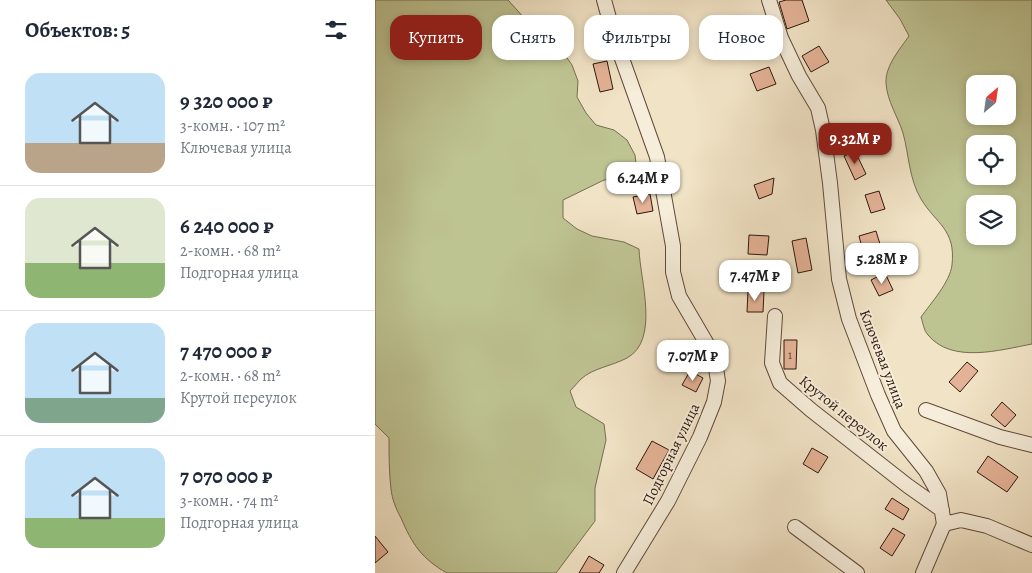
<!DOCTYPE html>
<html lang="ru">
<head>
<meta charset="utf-8">
<style>
  :root { --surface:#fff; --page:#f2f2f3; --text:#1f2937; --muted:#747a83; --line:#e0e1e3; --accent:#8f2418 }
  body { margin:0; font-family:Alegreya,serif; background:var(--page); color:var(--text); height:100vh; display:flex; flex-direction:column; font-size:19px; white-space:nowrap }
  * { box-sizing:border-box; margin:0 }
  p { font-size:16px; color:var(--muted) }
  .icon { flex:none; width:28px; height:28px; fill:none; stroke:currentColor; stroke-width:2; stroke-linecap:round; stroke-linejoin:round }
  .map { position:relative; flex:1; overflow:hidden }
  .drawer { display:flex; flex-direction:column; background:var(--surface); width:375px }
  .drawer>* { flex:none }
  .banner { position:absolute; left:15px; top:15px; width:475px; height:45px; display:flex; gap:10px }
  .needle { width:32px; rotate:29deg }
  .fabs { position:absolute; left:591px; top:75px; display:grid; gap:10px }
  .fabs a { display:grid; place-items:center; width:50px; height:50px; border-radius:10px; background:var(--surface); box-shadow:0 2px 8px #0003; font-size:25px }
  .price { position:absolute; translate:-50% -42px; padding:0 11px; border-radius:10px; background:#fff; color:#222; font-size:16px; line-height:32px; filter:drop-shadow(0 1px 2px #0008) }
  .price::after { content:''; position:absolute; left:50%; top:30px; width:15px; height:11px; margin-left:-8px; background:inherit; clip-path:polygon(0 0,100% 0,50% 100%) }
  .price.selected { background:var(--accent); color:#fff }
  ul { padding:0; list-style:none }
  li { display:flex; align-items:center; gap:15px; height:125px; padding:0 25px }
  li+li { border-top:1px solid var(--line) }
  li span { display:grid; place-items:center; flex:none; width:140px; height:100px; border-radius:15px; color:#555 }
  li>.icon { margin-inline-start:auto }
  span .icon { width:60px; height:60px; fill:#fffc; stroke-width:1 }
  li b { font-size:21px }
  h2 { display:flex; justify-content:space-between; align-items:center; height:60px; padding:0 25px; font-size:21px }
  .tag { padding:0 18px; border-radius:15px; background:var(--surface); box-shadow:0 2px 8px #0003; font-size:18px; line-height:45px }
  .tag.selected { background:var(--accent); color:#fff }
  main { display:flex; flex:1; min-height:0 }
  .map>svg:first-child { display:block }
</style>
</head>
<body>
<main>
<section class="drawer">
<h2>Объектов: 5<svg class="icon" aria-label="filters" viewBox="0 0 24 24"><path d="M4 7h16M4 17h16"/><circle cx="9" cy="7" r="2"/><circle cx="15" cy="17" r="2"/></svg></h2>
<ul>
<li><span style="background:linear-gradient(#bfe0f5 70%,#b9a48a 0)"><svg class="icon" aria-label="home" viewBox="0 0 24 24"><path d="M3 11l9-7 9 7M6 9v11h12V9"/></svg></span><div><b>9 320 000 ₽</b><p>3-комн. · 107 m²</p><p>Ключевая улица</p></div></li>
<li><span style="background:linear-gradient(#dfe7d0 65%,#8fb573 0)"><svg class="icon" aria-label="home" viewBox="0 0 24 24"><path d="M3 11l9-7 9 7M6 9v11h12V9"/></svg></span><div><b>6 240 000 ₽</b><p>2-комн. · 68 m²</p><p>Подгорная улица</p></div></li>
<li><span style="background:linear-gradient(#bfe0f5 75%,#7fa58c 0)"><svg class="icon" aria-label="home" viewBox="0 0 24 24"><path d="M3 11l9-7 9 7M6 9v11h12V9"/></svg></span><div><b>7 470 000 ₽</b><p>2-комн. · 68 m²</p><p>Крутой переулок</p></div></li>
<li><span style="background:linear-gradient(#bfe0f5 70%,#8fb573 0)"><svg class="icon" aria-label="home" viewBox="0 0 24 24"><path d="M3 11l9-7 9 7M6 9v11h12V9"/></svg></span><div><b>7 070 000 ₽</b><p>3-комн. · 74 m²</p><p>Подгорная улица</p></div></li>
</ul>
</section>
<div class="map">
<svg width="657" height="573" viewBox="0 0 657 573">
  <rect width="100%" height="100%" fill="#f1e3c6"/>
  <filter id="stains"><feTurbulence type="fractalNoise" baseFrequency=".004" numOctaves="4"/><feColorMatrix values="0 0 0 0 .2 0 0 0 0 .09 0 0 0 0 .02 0 0 0 .5 -.17"/></filter>
  <radialGradient id="worn" r=".72"><stop offset=".6" stop-color="#630" stop-opacity="0"/><stop offset="1" stop-color="#630" stop-opacity=".3"/></radialGradient>
  <path fill="#bec392" stroke="#766d50" fill-rule="evenodd" d="M0 0H133L151 20 159 37 172 47 188 52 197 65 203 81 202 97 211 113 221 125 239 130 252 140 260 155 262 171 247 179 229 180 188 200V218L202 229 217 236 249 242 264 249C265 280 285 340 252 358 237 366 218 368 206 379 202 383 199 387 195 391L201 407 229 424 231 440 220 488V521L181 573H72C47 559 37 544 26 518 21 509 17 499 16 489 14 472 14 455 14 438L0 424Z
    M511 0H657V344C625 350 577 364 553 335 549 331 548 323 546 317 556 303 575 282 577 265 581 229 561 224 546 199 534 179 534 155 528 133 523 117 512 101 511 83 510 66 525 49 534 36L525 19ZM600 84H632V116H600ZM600 144H632V176H600ZM600 204H632V236H600Z"/>
  <path fill="#e4b296" stroke="#2e170d" d="M411 0H427L434 21 412 29 404 2Z
    M355 23 365 46 353 51 344 27Z
    M444 46 454 62 436 72 427 56Z
    M232 61 238 89 225 92 218 64Z
    M394 67 401 84 382 91 375 74Z
    M480 151 491 174 480 180 469 156Z
    M399 178 397 194 384 199 379 185Z
    M504 191 510 209 496 213 490 195Z
    M275 194 278 211 262 214 258 197Z
    M501 231 508 254 490 259 484 236Z
    M374 235 394 236 392 255 373 254Z
    M431 238 437 270 423 273 417 241Z
    M510 273 518 290 504 296 496 280Z
    M373 291H389L388 312H372Z
    M409 340H422L421 369H409Z
    M592 362 603 371 585 392 574 382Z
    M315 371 328 378 321 392 307 385Z
    M627 402 641 415 630 427 616 415Z
    M277 441 294 450 278 479 261 469Z
    M437 448 453 457 443 473 428 464Z
    M613 456 643 477 632 492 602 472Z
    M517 498 534 509 528 520 510 509Z
    M518 528 530 535 517 556 505 548Z
    M0 536 13 552 0 563Z
    M214 556 229 565 224 573H204Z"/>
  <g fill="none" stroke-linecap="round" stroke-linejoin="round">
    <g stroke="#5f4a3b" stroke-width="16">
      <path id="minor" d="M229 0 239 36 282 157 298 246V272L304 296 339 356 343 381 339 402 325 437 293 501 249 573
        M394 0 406 38 424 76 443 108 448 130 455 183 464 279 474 319 503 395 519 431 551 471 564 494 569 524 548 573
        M400 316 397 363 405 383 436 410 533 486 567 510
        M551 410 625 437 657 445
        M569 524 586 520 612 526 657 545
        M420 527 482 573"/>
    </g>
    <use href="#minor" stroke="#f6edda" stroke-width="14"/>
  </g>
  <g text-anchor="middle" stroke-width="4" stroke-linejoin="round" paint-order="stroke">
    <g font-size="12" fill="#5c3e2f">
      <text x="415" y="359">1</text>
    </g>
    <g font-size="15" fill="#2e170d" stroke="#f6edda">
      <text transform="translate(508 359) rotate(69)" y="5">Ключевая улица</text>
      <text transform="translate(469 413) rotate(39)" y="5">Крутой переулок</text>
      <text transform="translate(296 454) rotate(-64)" y="5">Подгорная улица</text>
    </g>
  </g>
  <rect width="100%" height="100%" filter="url(#stains)"/>
  <rect width="100%" height="100%" fill="url(#worn)"/>
</svg>
<div class="fabs">
<a><svg class="needle" viewBox="-14 -14 28 28"><path d="M0-13l5 13h-10z" fill="#e53935"/><path d="M0 13l5-13h-10z" fill="#747a83"/></svg></a>
<a><svg class="icon" aria-label="locate" viewBox="0 0 24 24"><circle cx="12" cy="12" r="6"/><path d="M12 2v4M12 18v4M2 12h4M18 12h4"/></svg></a>
<a><svg class="icon" aria-label="layers" viewBox="0 0 24 24"><path d="M12 4l9 5-9 5-9-5zM3 14l9 5 9-5"/></svg></a>
</div>
<b class="price selected" style="left:480px;top:165px">9.32M ₽</b>
<b class="price" style="left:268px;top:204px">6.24M ₽</b>
<b class="price" style="left:507px;top:285px">5.28M ₽</b>
<b class="price" style="left:380px;top:302px">7.47M ₽</b>
<b class="price" style="left:318px;top:382px">7.07M ₽</b>
<div class="banner">
<a class="tag selected">Купить</a>
<a class="tag">Снять</a>
<a class="tag">Фильтры</a>
<a class="tag">Новое</a>
</div>
</div>
</main>
</body>
</html>
